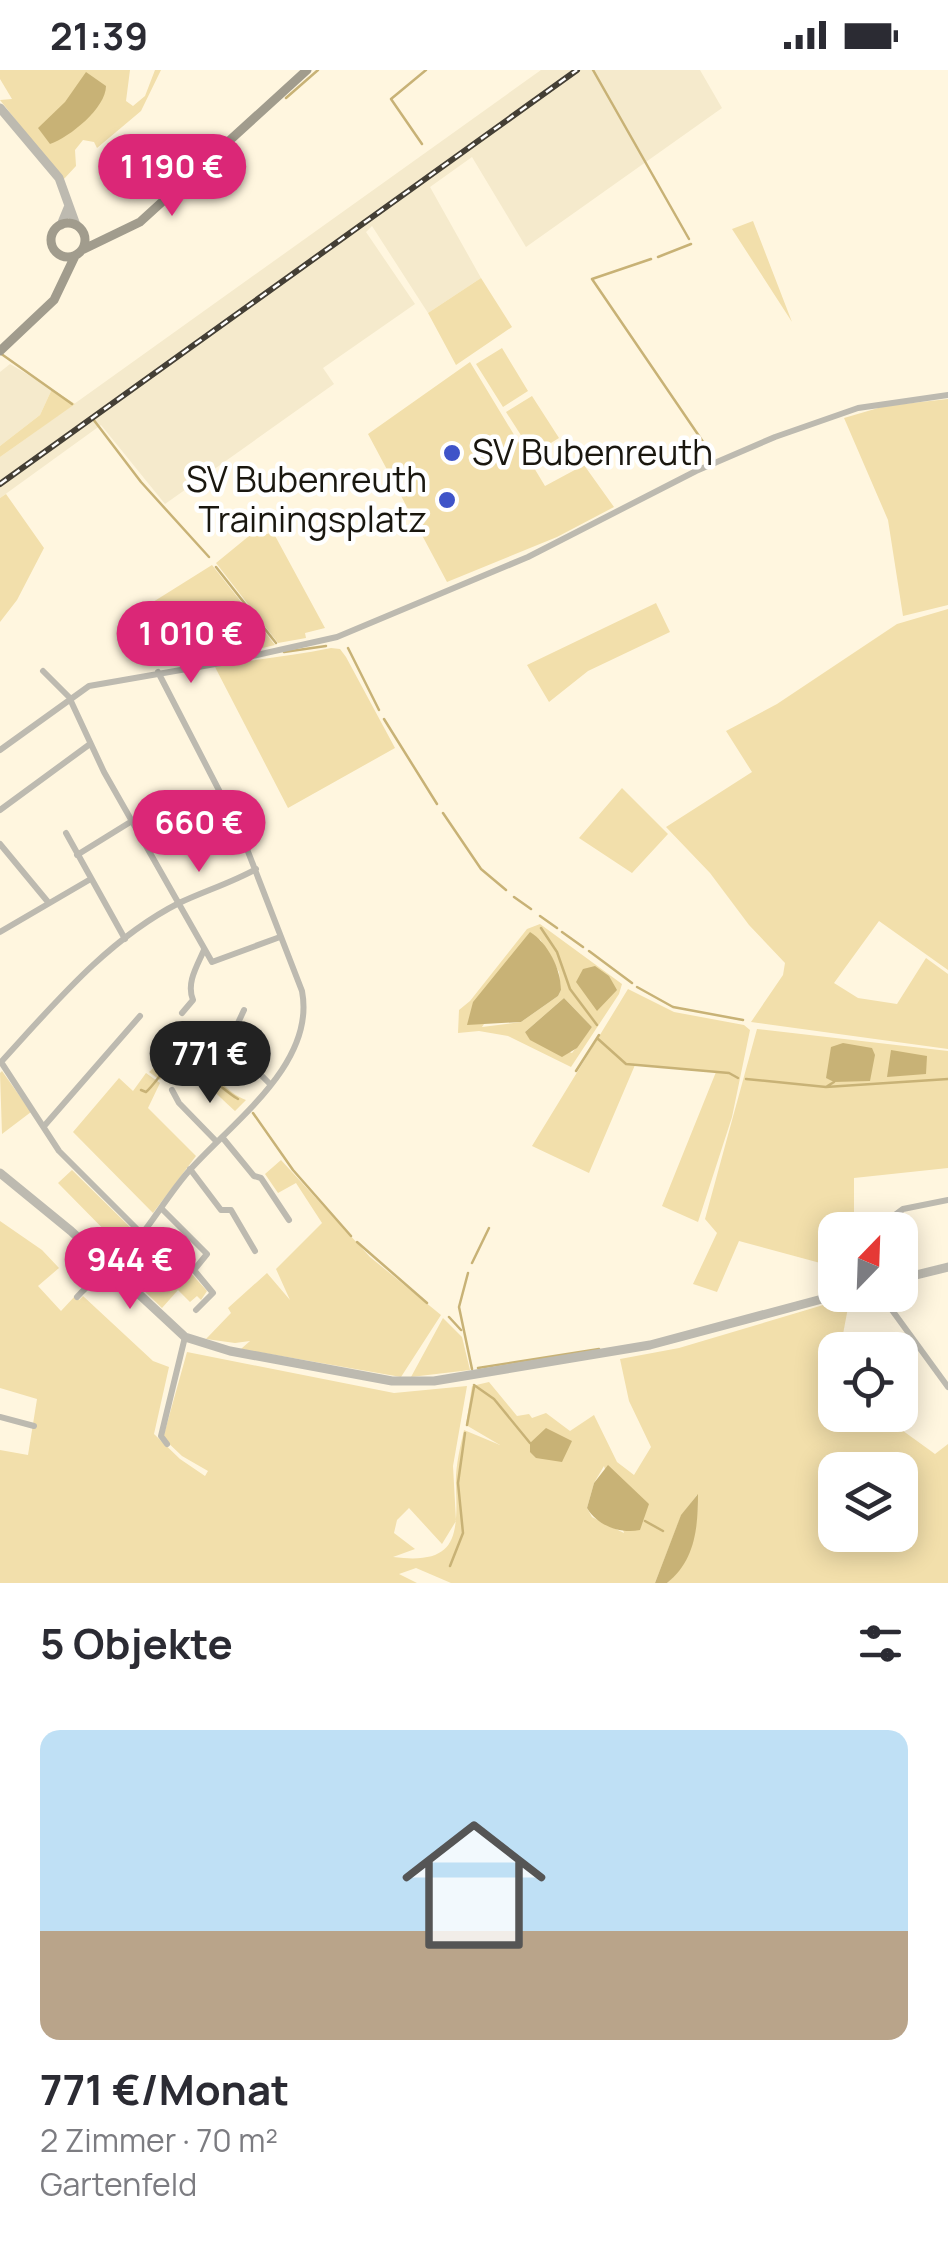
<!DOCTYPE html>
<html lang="de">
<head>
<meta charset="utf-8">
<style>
  :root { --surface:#fff; --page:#f2f2f3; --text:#2b2b33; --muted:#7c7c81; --line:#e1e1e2; --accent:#db2777 }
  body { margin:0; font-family:Manrope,sans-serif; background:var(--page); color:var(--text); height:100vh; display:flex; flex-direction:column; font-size:38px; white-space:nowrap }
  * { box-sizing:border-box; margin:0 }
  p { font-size:32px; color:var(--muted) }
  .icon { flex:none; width:55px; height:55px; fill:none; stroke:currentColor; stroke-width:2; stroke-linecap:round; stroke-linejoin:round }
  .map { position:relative; height:1513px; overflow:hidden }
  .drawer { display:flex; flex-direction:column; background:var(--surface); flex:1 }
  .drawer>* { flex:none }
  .needle { width:65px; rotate:23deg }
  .controls { position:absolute; left:818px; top:1142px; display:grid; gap:20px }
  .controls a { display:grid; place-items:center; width:100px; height:100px; border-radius:20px; background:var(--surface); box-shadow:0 5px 25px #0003; font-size:50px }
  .price { position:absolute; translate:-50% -85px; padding:0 22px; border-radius:35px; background:var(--accent); color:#fff; font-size:32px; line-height:65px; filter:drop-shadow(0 2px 5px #0008) }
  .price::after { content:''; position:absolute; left:50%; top:60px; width:30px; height:22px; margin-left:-15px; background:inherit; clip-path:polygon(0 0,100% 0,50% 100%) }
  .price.current { background:#222; color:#fff }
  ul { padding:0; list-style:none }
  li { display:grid; align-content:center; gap:20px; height:530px; padding:0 40px }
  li+li { border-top:2px solid var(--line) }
  li span { display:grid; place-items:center; height:310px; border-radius:20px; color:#555 }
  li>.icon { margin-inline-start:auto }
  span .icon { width:180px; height:180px; fill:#fffc; stroke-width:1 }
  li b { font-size:42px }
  h2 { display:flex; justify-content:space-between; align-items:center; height:120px; padding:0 40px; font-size:42px }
  .status { display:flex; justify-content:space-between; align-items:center; height:70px; padding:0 50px; background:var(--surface); direction:ltr }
  .status svg { height:28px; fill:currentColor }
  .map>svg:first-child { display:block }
</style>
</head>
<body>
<div class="status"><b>21:39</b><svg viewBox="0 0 49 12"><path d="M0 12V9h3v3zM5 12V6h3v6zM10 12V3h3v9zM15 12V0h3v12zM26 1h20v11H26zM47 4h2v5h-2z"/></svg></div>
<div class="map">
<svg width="948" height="1513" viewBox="0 0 948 1513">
  <rect width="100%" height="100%" fill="#fff6df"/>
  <path fill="#f5eacc" d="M541 0H700L722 38 526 177 472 87 430 117 481 208 428 243 372 156 366 162 415 234 323 298 334 314 165 434 101 355 0 428V387Z
    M10 294 52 319 40 345 0 376V302Z"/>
  <path fill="#f2dfab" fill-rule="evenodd" d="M0 0H130L126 31 133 36 145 26 155 0H161L141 41 97 78 94 72 83 70 75 80 76 96 63 110 0 30 12 29 0 9Z
    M753 151 792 252 732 159Z
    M481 208 512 257 456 295 428 243Z
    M502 278 528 321 503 337 476 294Z
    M470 292 545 416 584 395 614 437 557 467 447 512 368 364Z
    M52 319 75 334 0 387V376L40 345Z
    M532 326 559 368 533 384 506 342Z
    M948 329V535L903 546 888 450 844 348 885 336Z
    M6 424 44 478 17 530 0 552V428Z
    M265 453 261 466 273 462 325 558 305 563 306 568 278 573 216 493Z
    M212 495 275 575 220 588 213 577 206 582 177 549 164 558 145 537Z
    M656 533 670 562 588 601 549 632 527 595Z
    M948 539V900L879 851 834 913 858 928 897 934 926 888 948 904V979L751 952 783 905 785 893 749 855 710 803 666 757 752 702 726 661 777 634 897 554Z
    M331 578 340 579 346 587 395 678 288 738 215 597C255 589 292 586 331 578Z
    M622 718 668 764 632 803 579 768Z
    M540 854 622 914 619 924 571 997 508 966 479 961 458 963 459 940 470 931 527 859ZM540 869 559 902 561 920 558 926 521 952 482 957ZM564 928 592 957 572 983 525 962Z
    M628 919 674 942 744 955 750 960 732 1047 698 1152 662 1136 716 1002 635 995 589 1103 532 1076Z
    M757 959 948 981V1098L854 1108V1160H835V1197L739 1171 717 1222 693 1214 717 1163 705 1149Z
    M172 969C182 980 193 985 204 994 219 1008 226 1022 246 1030L235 1041C224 1031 187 992 173 998 171 998 161 1009 160 1010L149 1002 159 993 163 977Z
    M2 1001 31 1042 2 1064 0 1003Z
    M146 1003 160 1013 148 1038 196 1086 153 1143 73 1062 119 1008 133 1021Z
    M281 1090 370 1187 441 1245 401 1307 241 1279 250 1271 235 1273 206 1269 231 1243 228 1238 267 1203 290 1230 276 1199 322 1153 296 1113 278 1123 265 1104Z
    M72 1100 133 1160 135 1167 124 1180 58 1113Z
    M0 1151 42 1180 59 1198 38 1216 61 1241 75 1226 79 1230 83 1226 153 1291 169 1297 154 1364 180 1389 205 1406 208 1401 182 1386 163 1368 187 1282 394 1323 467 1316 453 1396 456 1451 442 1474 409 1438 397 1450 394 1463 415 1479 393 1487C456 1495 458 1468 456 1416 455 1398 460 1378 464 1360L500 1375 466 1355 472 1316 489 1312 517 1346 529 1344 532 1348 546 1343 570 1361 594 1345 617 1392 634 1405 651 1377 629 1331 620 1289 679 1278 850 1227 840 1280H835V1345H890L888 1350 935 1384 948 1374V1513H667C689 1495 700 1453 697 1425L681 1446 655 1513H451L416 1498 399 1504 417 1513H0V1380L28 1385 37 1329 0 1318ZM604 1396 624 1463 592 1447 587 1438 594 1413ZM835 1400H900V1465H835Z
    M168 1176 191 1198 190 1202 207 1221 201 1230 197 1226 190 1232 178 1220 162 1238 134 1211Z
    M443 1248 462 1267 470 1300 411 1307Z"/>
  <path fill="#c8b276" d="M86 2 106 16C106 38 70 67 50 74L38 58 65 32Z
    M530 862C548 873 561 899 561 920L558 926 521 952 467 955 473 932Z
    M595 896 609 906 617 920 597 941 576 912 583 899Z
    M564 928 592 957 577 978 562 987 530 970 525 962Z
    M843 973 872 978 875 985 870 1011 834 1012 826 1008 831 977Z
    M891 980 927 986 926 1004 887 1007Z
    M546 1358 572 1371 562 1392 536 1388 530 1382V1373Z
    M608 1395 649 1434 640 1460C620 1464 598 1456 587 1438L594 1413Z
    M698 1424C698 1458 695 1491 667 1513H655L681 1445Z"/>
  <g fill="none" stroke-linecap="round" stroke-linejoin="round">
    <path stroke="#c8b276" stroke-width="2.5" d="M593 0 689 169
      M286 28 318 0
      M422 74 391 29 426 0
      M658 187 691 174
      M651 189 592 209 714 388
      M0 283 72 334
      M93 349 141 412 209 487
      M216 497 276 573
      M348 578 379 640
      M284 582 326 576
      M384 649 437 734
      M443 743 481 799 506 820
      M514 827 531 839
      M540 846 557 858
      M541 858 557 882 570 919 597 955
      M562 862 583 877
      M589 881 632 913
      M637 917 673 937 743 950
      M597 968 626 994 729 1003 738 1008
      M576 1001 599 965
      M746 1009 826 1017 834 1012
      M826 1017 948 1009
      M141 1020 146 1022C154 1015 160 1004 168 997 187 980 221 1020 238 1029
      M253 1043 293 1100 351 1166
      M357 1172 427 1233
      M472 1193 489 1158
      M468 1203 459 1237 472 1299
      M449 1247 461 1260
      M478 1298 599 1279
      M474 1315 494 1329 530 1373
      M467 1355 474 1317
      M645 1451 663 1461
      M450 1496 463 1463 458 1413 465 1363"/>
    <path stroke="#bdbab0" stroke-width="6" d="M43 601 69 627 104 702 212 892 280 867
      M0 680 89 616 221 593 337 567 528 487 696 401 775 367 858 338 948 325
      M0 740 90 674
      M66 763 125 869
      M0 774 48 832
      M77 785 132 751
      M0 862 89 810
      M244 940 231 968 232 976 270 1014
      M182 943 193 930C186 913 197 896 204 880
      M1 992C54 934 108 869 179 833 204 821 231 813 256 799
      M1 992 59 1081 142 1164
      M172 1020 179 1033 217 1072
      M45 1055 140 946
      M222 1067 254 1106 261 1108 289 1150
      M190 1099 221 1140H231L255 1181
      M161 1138 207 1184 194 1200 213 1223 196 1240
      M890 1160 891 1148 903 1139 948 1130
      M881 1225 948 1317
      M77 1227C94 1208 116 1194 133 1175 153 1152 168 1125 188 1102 232 1052 316 994 302 921L240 761 158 602
      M0 1347 34 1356
      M167 1374 161 1366 185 1267"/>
    <path stroke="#bdbab0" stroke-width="9" d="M0 38 59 108 76 155
      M61 155 68 138
      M0 1103 71 1161 185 1267 230 1281 392 1311H434L650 1275 837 1225
      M900 1209 948 1197"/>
    <path stroke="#a19c8d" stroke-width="9" d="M51 170a17 17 0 1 1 34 0a17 17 0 1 1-34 0Z
      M82 180 140 152 307 0
      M0 281 54 230 75 186"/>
    <g stroke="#443f35" stroke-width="6">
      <path id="rail" d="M0 414 577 0"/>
    </g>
    <use href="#rail" stroke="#fff" stroke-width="2.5" stroke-dasharray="8" stroke-linecap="butt"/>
  </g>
  <g fill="#3f54c8" stroke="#fff" stroke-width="4">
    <circle cx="452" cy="383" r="10"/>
    <circle cx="447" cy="430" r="10"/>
  </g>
  <g text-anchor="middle" stroke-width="9" stroke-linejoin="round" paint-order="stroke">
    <g font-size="35" fill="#1a170f" stroke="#fff" text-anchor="start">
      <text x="472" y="395">SV Bubenreuth</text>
      <text x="427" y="422" text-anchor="end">SV Bubenreuth<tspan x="427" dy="40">Trainingsplatz</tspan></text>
    </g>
  </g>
</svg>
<div class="controls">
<a><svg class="needle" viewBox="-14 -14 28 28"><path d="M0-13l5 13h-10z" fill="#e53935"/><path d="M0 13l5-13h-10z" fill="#7c7c81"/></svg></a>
<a><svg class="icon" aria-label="locate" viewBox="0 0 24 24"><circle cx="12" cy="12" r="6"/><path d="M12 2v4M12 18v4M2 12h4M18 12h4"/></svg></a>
<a><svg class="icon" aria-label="layers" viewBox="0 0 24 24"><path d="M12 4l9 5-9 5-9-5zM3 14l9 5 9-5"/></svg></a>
</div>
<b class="price" style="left:172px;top:149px">1 190 €</b>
<b class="price" style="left:191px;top:616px">1 010 €</b>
<b class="price" style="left:199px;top:805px">660 €</b>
<b class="price current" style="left:210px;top:1036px">771 €</b>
<b class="price" style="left:130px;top:1242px">944 €</b>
</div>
<section class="drawer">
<h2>5 Objekte<svg class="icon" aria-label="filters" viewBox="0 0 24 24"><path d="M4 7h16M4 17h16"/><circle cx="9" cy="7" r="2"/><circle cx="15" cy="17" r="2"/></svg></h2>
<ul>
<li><span style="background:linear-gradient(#bfe0f5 65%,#b9a48a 0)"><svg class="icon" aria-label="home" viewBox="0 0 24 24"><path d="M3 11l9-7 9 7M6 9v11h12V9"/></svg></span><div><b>771 €/Monat</b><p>2 Zimmer · 70 m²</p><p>Gartenfeld</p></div></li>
</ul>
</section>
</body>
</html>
